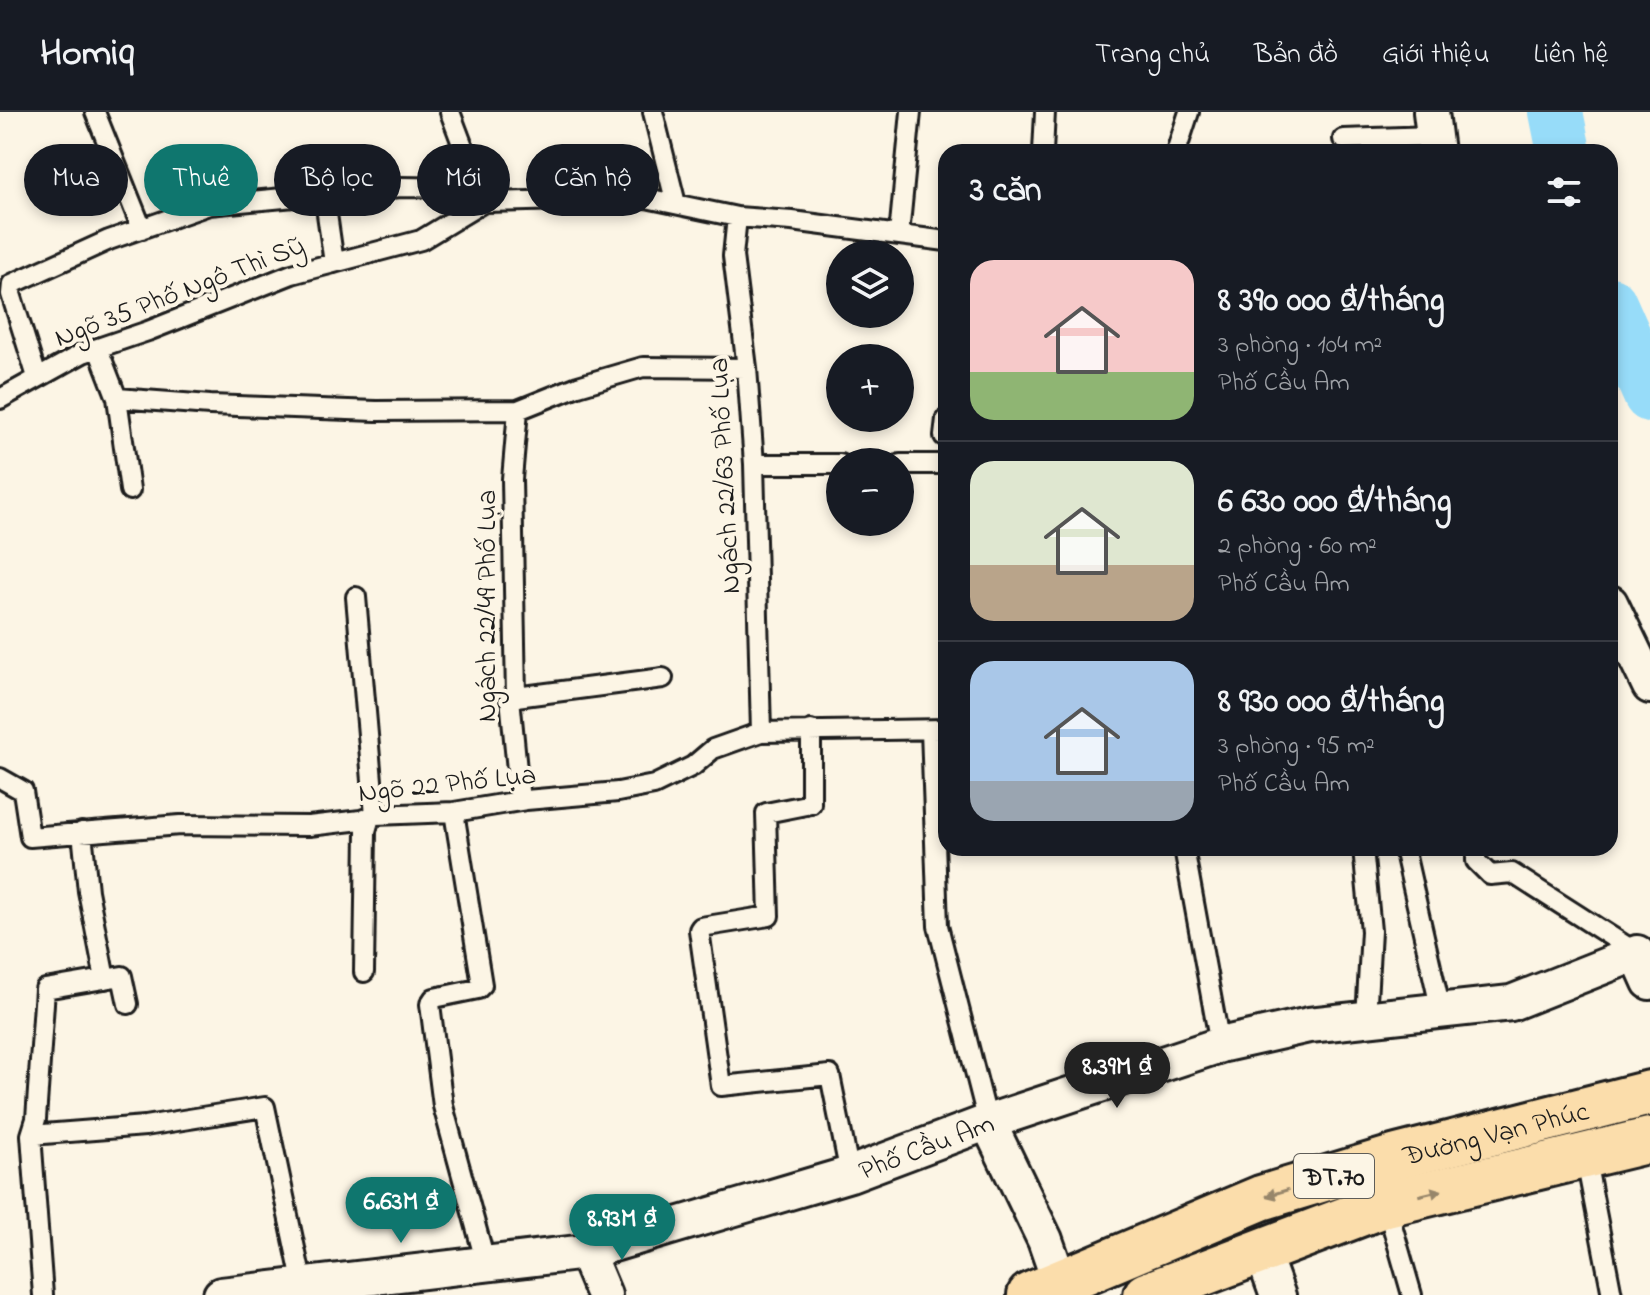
<!DOCTYPE html>
<html lang="vi">
<head>
<meta charset="utf-8">
<style>
  :root { --surface:#171b24; --page:#242831; --text:#f1f3f6; --muted:#9ea1a6; --line:#363941; --accent:#0f766e }
  body { margin:0; font-family:"Indie Flower",sans-serif; background:var(--page); color:var(--text); height:100vh; display:flex; flex-direction:column; font-size:30px; white-space:nowrap }
  * { box-sizing:border-box; margin:0 }
  p { font-size:26px; color:var(--muted) }
  .icon { flex:none; width:44px; height:44px; fill:none; stroke:currentColor; stroke-width:2; stroke-linecap:round; stroke-linejoin:round }
  .map { position:relative; flex:1; overflow:hidden }
  .panel { position:absolute; left:938px; top:32px; width:680px; height:712px; display:flex; flex-direction:column; background:var(--surface); border-radius:24px; box-shadow:0 4px 12px #0003 }
  .panel>* { flex:none }
  .hud { position:absolute; left:24px; top:32px; width:760px; height:72px; display:flex; gap:16px }
  .tools { position:absolute; left:826px; top:128px; display:grid; gap:16px }
  .tools a { display:grid; place-items:center; width:88px; height:88px; border-radius:50%; background:var(--surface); box-shadow:0 4px 12px #0003; font-size:40px }
  .price { position:absolute; translate:-50% -68px; padding:0 18px; border-radius:28px; background:var(--accent); color:#fff; font-size:26px; line-height:52px; filter:drop-shadow(0 2px 4px #0008) }
  .price::after { content:''; position:absolute; left:50%; top:48px; width:24px; height:18px; margin-left:-12px; background:inherit; clip-path:polygon(0 0,100% 0,50% 100%) }
  .price.active { background:#222; color:#fff }
  ul { padding:0; list-style:none }
  li { display:flex; align-items:center; gap:24px; height:200px; padding:0 32px }
  li+li { border-top:2px solid var(--line) }
  li span { display:grid; place-items:center; flex:none; width:224px; height:160px; border-radius:24px; color:#555 }
  li>.icon { margin-inline-start:auto }
  span .icon { width:96px; height:96px; fill:#fffc; stroke-width:1 }
  li b { font-size:34px }
  h2 { display:flex; justify-content:space-between; align-items:center; height:96px; padding:0 32px; font-size:34px }
  .pill { padding:0 28px; border-radius:36px; background:var(--surface); box-shadow:0 4px 12px #0003; font-size:28px; line-height:72px }
  .pill.active { background:var(--accent); color:#fff }
  header { display:flex; align-items:center; gap:48px; box-sizing:border-box; height:112px; padding:0 40px; background:var(--surface); border-bottom:2px solid var(--line) }
  header strong { font-size:38px }
  nav { display:flex; gap:44px; margin-inline-start:auto; font-size:28px }
  .map>svg:first-child { display:block }
</style>
</head>
<body>
<header>
<strong>Homiq</strong>
<nav><a>Trang chủ</a><a>Bản đồ</a><a>Giới thiệu</a><a>Liên hệ</a></nav>
</header>
<div class="map">
<svg width="1650" height="1183" viewBox="0 0 1650 1183">
  <rect width="100%" height="100%" fill="#fcf5e5"/>
  <filter id="ink" filterUnits="userSpaceOnUse"><feTurbulence type="fractalNoise" baseFrequency=".0125" numOctaves="2"/><feDisplacementMap in="SourceGraphic" scale="16" xChannelSelector="R" yChannelSelector="G"/><feConvolveMatrix kernelMatrix="1 2 1 2 8 2 1 2 1" color-interpolation-filters="sRGB"/></filter>
  <g filter="url(#ink)">
    <g fill="none" stroke-linecap="round" stroke-linejoin="round">
      <path stroke="#97dcf9" stroke-width="54" d="M1556 0 1564 40
        M1610 192 1650 283"/>
      <g stroke="#1c1c1c" stroke-width="24">
        <path id="lane" d="M95 0 142 117
          M450 0 484 90
          M653 0 676 92
          M1343 27 1433 24
          M1043 40 1045 0
          M1176 40 1189 0
          M324 81 334 151
          M737 105 733 144 747 256 754 352 761 620
          M899 123 911 0
          M98 237 117 286 210 293 376 299 518 298 578 274 643 255 747 256
          M37 265 11 182 12 172 109 128 209 93 401 75 463 76 484 90
          M117 286 130 378
          M0 287 83 241 148 219 292 162 421 128 484 90 646 86 737 105 792 109 946 129
          M518 298 512 367 516 585 510 586 520 689
          M944 324 946 307
          M754 352H840
          M900 352H946
          M356 485 375 703
          M516 585 663 566
          M811 618V692L766 701 769 804 701 815 699 818 721 974 830 963 850 1062
          M931 618 938 814 988 1010
          M0 666 23 679 30 725 180 713 309 714 361 708 375 703 454 700 526 688 618 680 654 673 693 654 713 637 761 620 946 617
          M454 700 482 873 478 877 434 886 430 892 443 994 486 1152
          M82 720 88 779 105 867
          M1184 736 1220 933
          M1363 736 1371 819 1366 906
          M1404 736 1441 899
          M1476 736V749L1490 763 1512 761 1637 841
          M364 860 366 719 370 705
          M31 1023 145 1014 265 995 303 1174
          M1585 1043 1612 1183
          M1386 1092 1412 1183
          M1269 1136 1286 1183
          M1254 1141 1269 1183
          M43 1183 31 1023 36 1007 45 877 122 864 128 892"/>
      </g>
      <g stroke="#1c1c1c" stroke-width="40">
        <g id="street">
          <path d="M1431 0 1436 40"/>
          <path d="M1610 491 1650 574"/>
          <path d="M988 1010 1045 1128 1060 1171"/>
          <path d="M586 1140 604 1183"/>
          <path id="s1" d="M221 1183 586 1140 850 1062 988 1010 1220 933 1309 913 1511 891 1637 841 1650 870"/>
        </g>
      </g>
      <g stroke="#1c1c1c" stroke-width="50">
        <g id="primary">
          <path id="s2" d="M1030 1183 1261 1086 1397 1045 1650 981"/>
          <path d="M1146 1183 1386 1092 1650 1028"/>
        </g>
      </g>
      <use href="#lane" stroke="#fcf5e5" stroke-width="18"/>
      <use href="#street" stroke="#fcf5e5" stroke-width="34"/>
      <use href="#primary" stroke="#fbddab" stroke-width="44"/>
    </g>
    <defs><path id="oneway-solid" d="M-6-.8H1V-3.2L6.5 0L1 3.2V.8H-6Z" transform="scale(2)"/></defs>
    <g fill="#97866b">
      <use href="#oneway-solid" transform="translate(1277 1081) rotate(163)"/>
      <use href="#oneway-solid" transform="translate(1430 1081) rotate(-13)"/>
    </g>
  </g>
  <g text-anchor="middle" stroke-width="8" stroke-linejoin="round" paint-order="stroke">
    <rect fill="#fcf5e5" stroke="#5f5d58" stroke-width="2" x="1294" y="1042" width="80" height="44" rx="6"/>
    <g font-size="26" font-weight="bold" fill="#1c1c1c">
      <text x="1334" y="1073">ĐT.70</text>
    </g>
    <g font-size="28" fill="#1c1c1c" stroke="#fcf5e5">
      <text transform="translate(179 178) rotate(-21)" y="10">Ngõ 35 Phố Ngô Thì Sỹ</text>
      <text transform="translate(723 364) rotate(-93)" y="10">Ngách 22/63 Phố Lụa</text>
      <text transform="translate(485 494) rotate(-90)" y="10">Ngách 22/49 Phố Lụa</text>
      <text transform="translate(447 670) rotate(-6)" y="10">Ngõ 22 Phố Lụa</text>
      <text dy="10" stroke="none"><textPath href="#s2" startOffset="494">Đường Vạn Phúc</textPath></text>
      <text dy="10" stroke="none"><textPath href="#s1" startOffset="724">Phố Cầu Am</textPath></text>
    </g>
  </g>
</svg>
<div class="tools">
<a><svg class="icon" aria-label="layers" viewBox="0 0 24 24"><path d="M12 4l9 5-9 5-9-5zM3 14l9 5 9-5"/></svg></a>
<a>+</a>
<a>−</a>
</div>
<b class="price active" style="left:1117px;top:998px">8.39M ₫</b>
<b class="price" style="left:401px;top:1133px">6.63M ₫</b>
<b class="price" style="left:622px;top:1150px">8.93M ₫</b>
<div class="hud">
<a class="pill">Mua</a>
<a class="pill active">Thuê</a>
<a class="pill">Bộ lọc</a>
<a class="pill">Mới</a>
<a class="pill">Căn hộ</a>
</div>
<section class="panel">
<h2>3 căn<svg class="icon" aria-label="filters" viewBox="0 0 24 24"><path d="M4 7h16M4 17h16"/><circle cx="9" cy="7" r="2"/><circle cx="15" cy="17" r="2"/></svg></h2>
<ul>
<li><span style="background:linear-gradient(#f6c9c9 70%,#8fb573 0)"><svg class="icon" aria-label="home" viewBox="0 0 24 24"><path d="M3 11l9-7 9 7M6 9v11h12V9"/></svg></span><div><b>8 390 000 ₫/tháng</b><p>3 phòng · 104 m²</p><p>Phố Cầu Am</p></div></li>
<li><span style="background:linear-gradient(#dfe7d0 65%,#b9a48a 0)"><svg class="icon" aria-label="home" viewBox="0 0 24 24"><path d="M3 11l9-7 9 7M6 9v11h12V9"/></svg></span><div><b>6 630 000 ₫/tháng</b><p>2 phòng · 60 m²</p><p>Phố Cầu Am</p></div></li>
<li><span style="background:linear-gradient(#a9c7e8 75%,#9aa5b1 0)"><svg class="icon" aria-label="home" viewBox="0 0 24 24"><path d="M3 11l9-7 9 7M6 9v11h12V9"/></svg></span><div><b>8 930 000 ₫/tháng</b><p>3 phòng · 95 m²</p><p>Phố Cầu Am</p></div></li>
</ul>
</section>
</div>
</body>
</html>
